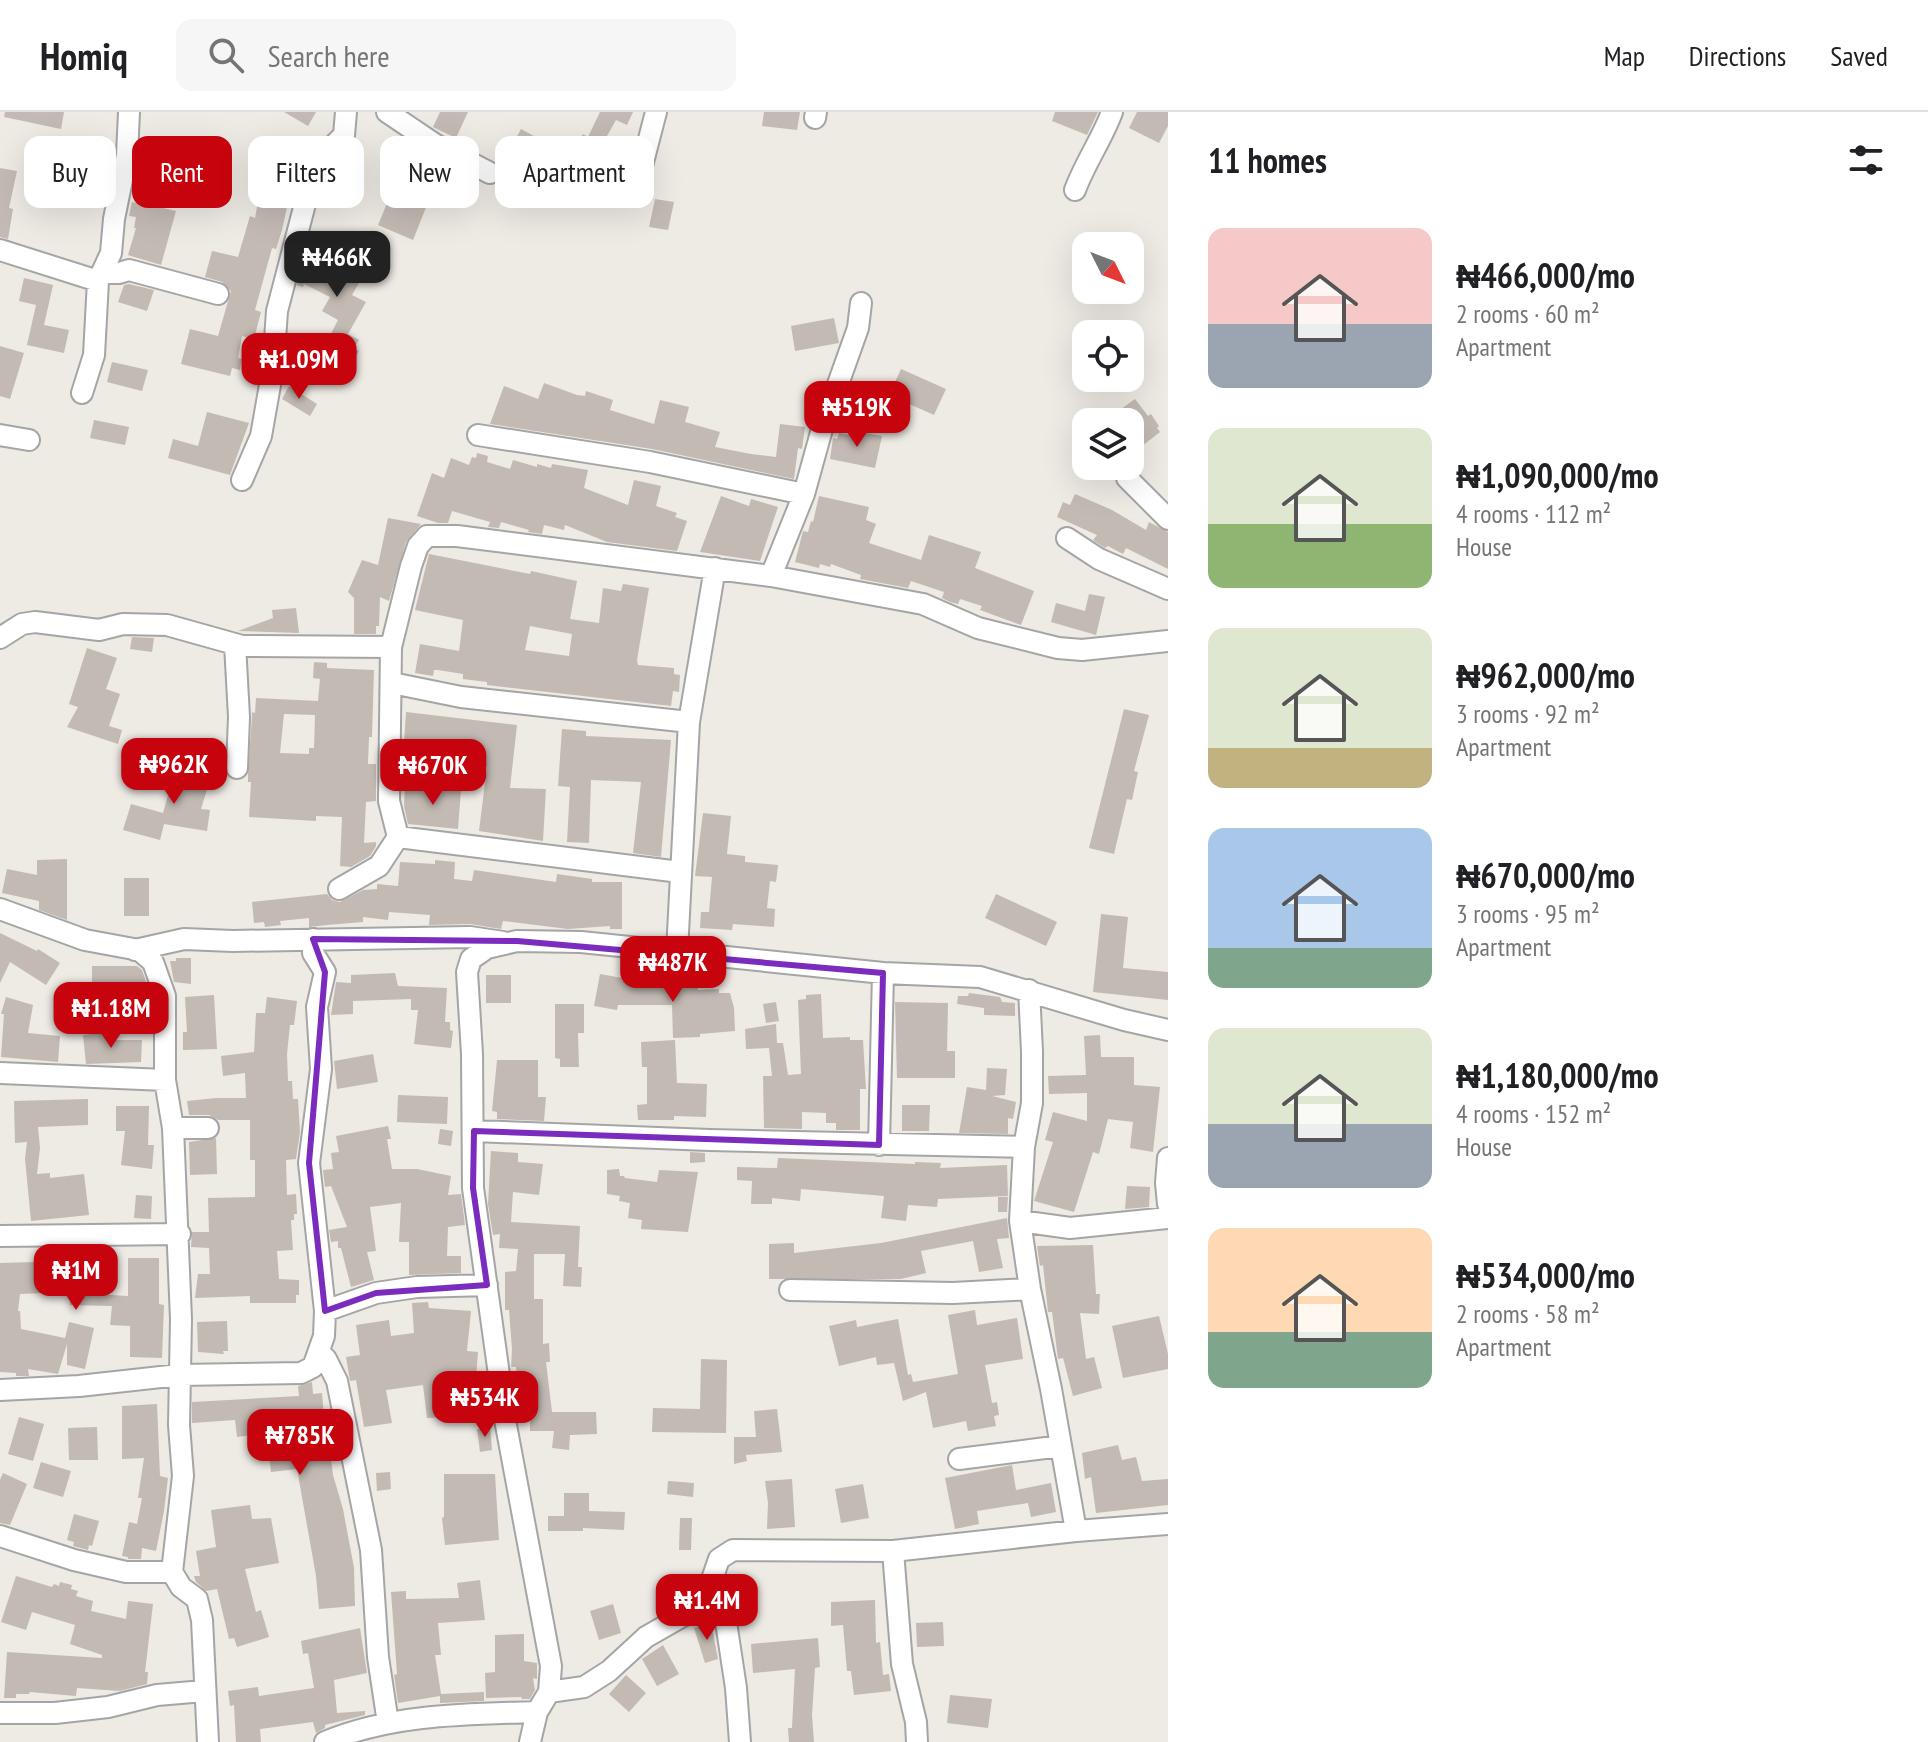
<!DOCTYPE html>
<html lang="en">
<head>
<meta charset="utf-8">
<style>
  :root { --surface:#fff; --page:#f6f6f6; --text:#202124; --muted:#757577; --line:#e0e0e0; --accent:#c7040e }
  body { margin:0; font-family:"PT Sans Narrow",sans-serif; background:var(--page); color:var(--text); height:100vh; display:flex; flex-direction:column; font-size:30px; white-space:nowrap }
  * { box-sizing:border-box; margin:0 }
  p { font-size:26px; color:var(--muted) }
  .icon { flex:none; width:44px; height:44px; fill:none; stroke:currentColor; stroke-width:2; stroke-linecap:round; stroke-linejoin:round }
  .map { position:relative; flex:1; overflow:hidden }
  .panel { display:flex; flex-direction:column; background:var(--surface); width:760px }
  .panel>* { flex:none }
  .guide { position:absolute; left:24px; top:24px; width:760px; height:72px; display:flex; gap:16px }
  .needle { width:52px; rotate:132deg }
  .buttons { position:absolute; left:1072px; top:120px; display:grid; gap:16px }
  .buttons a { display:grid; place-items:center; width:72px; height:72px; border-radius:16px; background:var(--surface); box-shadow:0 8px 32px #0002; font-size:40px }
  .price { position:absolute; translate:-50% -68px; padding:0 18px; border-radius:16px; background:var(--accent); color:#fff; font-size:26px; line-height:52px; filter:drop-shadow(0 2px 4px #0008) }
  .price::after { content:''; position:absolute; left:50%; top:48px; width:24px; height:18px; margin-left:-12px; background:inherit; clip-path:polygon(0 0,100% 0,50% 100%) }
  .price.on { background:#222; color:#fff }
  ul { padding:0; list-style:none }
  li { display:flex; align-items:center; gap:24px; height:200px; padding:0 40px }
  li span { display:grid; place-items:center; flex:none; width:224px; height:160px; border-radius:16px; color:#555 }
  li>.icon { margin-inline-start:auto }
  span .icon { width:96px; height:96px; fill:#fffc; stroke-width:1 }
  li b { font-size:34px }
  h2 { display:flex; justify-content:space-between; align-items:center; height:96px; padding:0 40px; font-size:34px }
  .tag { padding:0 28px; border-radius:16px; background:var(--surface); box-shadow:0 8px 32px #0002; font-size:28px; line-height:72px }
  .tag.on { background:var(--accent); color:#fff }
  header { display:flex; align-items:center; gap:48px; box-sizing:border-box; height:112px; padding:0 40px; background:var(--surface); border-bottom:2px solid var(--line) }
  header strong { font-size:38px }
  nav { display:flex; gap:44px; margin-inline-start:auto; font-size:28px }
  .search { width:560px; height:72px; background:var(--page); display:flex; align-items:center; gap:20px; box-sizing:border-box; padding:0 28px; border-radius:16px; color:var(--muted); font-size:30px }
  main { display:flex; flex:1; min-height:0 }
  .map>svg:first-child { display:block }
</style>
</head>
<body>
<header>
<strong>Homiq</strong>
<div class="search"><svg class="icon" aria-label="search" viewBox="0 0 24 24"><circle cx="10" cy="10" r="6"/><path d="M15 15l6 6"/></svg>Search here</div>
<nav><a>Map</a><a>Directions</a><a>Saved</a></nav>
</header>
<main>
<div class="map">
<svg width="1168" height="1630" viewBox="0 0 1168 1630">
  <rect width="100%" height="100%" fill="#eeeae4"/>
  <path fill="#c3bab3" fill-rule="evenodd" d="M5 0H64L61 17 4 5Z
    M284 0H316L308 14Z
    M440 0H468L456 26 433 15Z
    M600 0H633L627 13 616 8 598 40 605 44 600 55 573 40 583 22 588 25Z
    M764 0H800L797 18 762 14Z
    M1055 0H1098L1087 23 1052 9Z
    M1137 0H1168V14L1159 31 1129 16Z
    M521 17 543 29 523 64 502 52Z
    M414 34 436 48 433 56 436 58 430 72 433 73 429 82 431 83 413 128 378 113 390 84 400 88 417 52 408 48Z
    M263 35 299 41 282 118 276 137 272 136 255 198 261 200 254 227 242 224 238 246 242 247 240 258 232 256 230 264 181 252 190 217 218 224 231 179 222 170 205 165 212 139 238 145 250 104 255 106 264 58 258 57Z
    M0 56 17 59 9 96 13 97 8 127 0 125Z
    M655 87 674 90 668 118 649 115Z
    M147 89 160 92 159 95 176 99 161 153 128 143 136 116H134L136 105 129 104 132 90 146 93Z
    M321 129 369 154 352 183 366 190 348 222 359 228 354 236 359 239 352 251 348 249 343 258 319 245 338 208 322 199 330 185 304 172 303 175 297 173 301 158 305 159Z
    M24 166 53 173 44 213 69 218 64 241 27 233 36 193 19 189Z
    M129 172 154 178 147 199 118 190 124 173Z
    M834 206 839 231 795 239 791 214Z
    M0 234 24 241 10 287 0 284Z
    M112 250 148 258 142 279 107 270Z
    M901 257 946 277 934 303 889 283Z
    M544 271 577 283 585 284 586 279 613 288 610 298 654 312 660 288 689 295 685 310 720 320 715 335 751 342 776 345 780 312 805 315 802 337 798 336 794 367 652 337 490 312 504 274 538 287Z
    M289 274 317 292 310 304 282 287Z
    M1135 287 1148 304 1151 302 1159 314 1157 316 1160 320 1142 334 1143 336 1130 351V310H1110L1117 300Z
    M207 300 249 311 230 363 168 346 173 327 198 334Z
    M94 308 129 315 125 333 90 326Z
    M839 321 863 326 865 321 882 324 875 356 830 347 833 326 837 327Z
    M477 341 488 344 487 350 510 357 513 348 537 355V352L551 356 552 352 588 358 584 376 628 393 634 368 661 374 656 394 677 401 675 405 687 409 677 439 607 430 565 413 564 418 544 413 542 422 528 420 529 418 501 410 499 416 488 415 490 410 452 399 448 411H438L417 404 432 361 444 366 451 346 469 353 472 345 476 346Z
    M1075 382 1112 398 1146 418 1149 410 1168 420V457L1126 436 1123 442 1108 434 1105 436 1093 428 1097 423 1057 405 1063 390 1070 393Z
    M721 384 749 394 751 387 778 395 760 449 700 440Z
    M819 384 869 395 866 408 876 412 869 431 921 448 929 423 981 440 975 456 1034 479 1021 513 980 498 982 494 960 487 958 492 950 490 942 486 944 480 911 469 908 476 860 467 861 463 831 452 830 455 820 452 819 456 795 450 803 419 808 420 811 409 813 410Z
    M388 406 421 412 406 430 389 489 380 485 379 514H376V522H354V486L348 480 362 448 378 453Z
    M429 442 530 462 531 459 577 469 570 507 599 511 603 476 621 479 623 472 649 476 637 548 638 553 674 556V562L680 563 679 580 673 579 671 594 487 573V570L463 567V562L438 558H434L433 564 415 561 420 532 459 539 463 508 415 498ZM530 514 572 522 569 544 525 538Z
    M1089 482 1105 485 1096 523 1051 510 1056 491 1085 499Z
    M296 496 299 521 238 519 273 506 272 498Z
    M132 525 154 526 152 540 130 537Z
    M87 536 117 546 106 577 120 582 109 614 122 618 118 632 67 615 78 595 69 592Z
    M314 550 327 551V556L374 558 372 625H369L368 652H376V689L366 690 364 731 376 730V734L370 744 351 755 340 754 342 705 316 704V709L249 705 251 670H248V662L252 604V600L255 601 256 586 318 589 320 567 313 566ZM284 602 315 603 314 636H309V642L280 641Z
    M1124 597 1149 603 1134 659 1138 660 1132 688 1127 687 1114 742 1089 736Z
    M406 600 517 613 510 676 546 677 543 729 479 719 487 655 481 654 482 647 430 645V650L403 648Z
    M562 617 586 619V624L671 628 661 745 633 741 641 670 591 668 589 731 567 730 570 675 558 674Z
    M173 652 207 662 205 670 209 671 201 697 210 698 207 719 164 712 160 728 123 718 131 692 163 701 172 669 168 668Z
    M405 674 461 677 458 717 408 712 404 694Z
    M703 701 731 704 727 742 745 744V750L778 753 776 770 770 769 767 796 775 797 774 815 733 812 732 818 700 816 701 800H709L712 765 695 764Z
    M67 747V808L39 798V789L2 781 7 757 37 763V748Z
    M435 748 455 750 454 767 472 769 474 758 556 770 557 762 592 767V770H622V817H610V814L568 817 503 809 501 817 470 812 429 813 430 803 389 800 388 808 363 805V810L327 813 309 815V806L280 809 281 813 265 815 264 810 254 811 252 790 327 782 332 788 340 790 363 778 377 777V772L398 774 400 750 435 752Z
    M124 766H149V804H124Z
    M996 782 1057 810 1046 834 985 806Z
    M1101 802 1128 805 1123 856 1168 860V888L1093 880Z
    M0 821 37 839 38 837 60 851 46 873 10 850 0 871Z
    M176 846H191V872L174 870 170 849H176Z
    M92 854H137L142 858 146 870V882H92Z
    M395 861 398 874 447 876 445 910H450V918L453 919 451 936 414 932 418 898H411V887L353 889V902L331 903 336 870 351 871V863Z
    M600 862 622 866V869L698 870V878L719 877V881H730L734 896 735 919 700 922V925L673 926 672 893H618L617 898 594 894Z
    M486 863H511V891H486Z
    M969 881 1000 885 1002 890 1015 891V904L984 903V896L957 892 958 884H968Z
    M821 882 823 926 850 925V928H863L866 977H860V1018H836V1011H826V1001L802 1000V1017L764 1016 763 964H772L769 936 746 937 745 917 776 912 777 931H783L788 963 801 962 798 888 806 887V883Z
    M214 883 217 937 183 938V920H187L185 885Z
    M6 885 33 893 28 921 60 924 58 950 1 945 4 902H1Z
    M267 885 297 889 294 913H290L287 942 288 969H292L293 987H298L300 1020 296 1047 286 1048 287 1083 296 1082 297 1102H294V1108H291L293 1138 277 1139 279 1167 299 1168V1183H296V1191H250V1184L195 1186 198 1162H210L209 1136 191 1135 192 1120H209L208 1086 255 1085V1048H250V1008H218L209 1003H189L187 989 216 986H246L245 961 223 964 221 944 254 940 256 901H265Z
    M776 890 779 909 766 911 763 892Z
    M895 890 948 891 947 939H955V966H897Z
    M555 892H584V921H578L579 955H560V947L555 946Z
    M108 920 109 928H142L141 950 86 952 83 923Z
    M1100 923 1101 945H1134V973L1160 975 1153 1040 1130 1036 1133 1010 1108 1007 1099 1042 1093 1040 1074 1100 1034 1089 1053 1030 1045 1028 1053 1000 1087 1009V981L1049 982 1048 964 1086 963 1084 924Z
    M675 928 677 971 707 972 706 1005 674 1004V1008H638L637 993 647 992V955H642L641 930Z
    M373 942 378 970 337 977 334 949Z
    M497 948H538V985H546L544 1009 497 1007V1000L492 999Z
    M987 956 1007 957 1005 983 992 984 1016 990 1013 1007 1008 1006V1022L959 1021 967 975 986 978Z
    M398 983 448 985 447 1012 397 1010Z
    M88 987V1013L38 1015 40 1036 37 1062 50 1061V1066L84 1062 89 1103 31 1109 25 1047 27 1030 15 1031 14 989Z
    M902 993H930L929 1019H902Z
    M116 994H149L148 1033H154L152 1057 121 1053 125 1019H116Z
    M388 1014 391 1027H387L392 1057H417L451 1064 448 1083 461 1082 465 1113 448 1115 447 1144H461V1161L409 1163V1130H399L401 1091 370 1095 376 1139 367 1140 374 1168 351 1175 341 1136H338V1129L331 1130 329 1118 347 1115 331 1074 325 1075 323 1058 333 1057 331 1041 339 1040 336 1024Z
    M440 1017 453 1019 451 1034 438 1032Z
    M216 1026 217 1062 190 1063 189 1030Z
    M491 1039 518 1041V1050L543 1052 539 1083 513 1080 511 1110 580 1114 578 1155H582L581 1175 563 1174 565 1142H534V1187H543V1232L549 1231 550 1250H546L552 1300H596L597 1322 570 1323 569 1338 552 1336 554 1319H530V1284L520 1286 516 1255H511L512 1237 509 1198H505V1160L516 1159 518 1137 499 1136 500 1122 493 1123 488 1092Z
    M690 1040 705 1041V1050L690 1051Z
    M778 1046 915 1052V1050L941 1051 940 1056 1007 1053 1008 1084 938 1087 937 1095 908 1093 906 1109 881 1106 884 1084 801 1077 800 1089 772 1086V1092H751L752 1069 737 1068V1055L777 1056Z
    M619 1057 620 1064H624L625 1066 657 1070 659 1058 698 1060 688 1120 641 1117 642 1108 628 1106 630 1091 619 1089 620 1084 607 1082V1058Z
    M1127 1074 1150 1075 1149 1095 1125 1097Z
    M136 1083 152 1084 151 1107 134 1106Z
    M998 1085H1008L1007 1100H998Z
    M1007 1106 1009 1126 997 1127 1003 1156 979 1160 973 1129 921 1139 926 1161 901 1167H769V1132L794 1131V1141L881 1131Z
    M1093 1133 1096 1182H1100L1099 1202 1080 1201 1086 1247 1094 1245 1102 1276 1073 1284 1063 1246 1058 1247 1052 1200H1048L1043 1153 1040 1154 1037 1134Z
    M69 1136H82L81 1147H94L93 1182 128 1184V1146H159V1192L164 1193 162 1246 130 1245V1214L110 1213 112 1194 70 1193V1180L20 1182 18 1199H20L21 1217 65 1226 69 1210 94 1216 85 1257 67 1253V1232L58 1262 28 1257 29 1264H16V1261L0 1260V1151L68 1149Z
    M428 1190 429 1196 471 1199 467 1239 478 1240 476 1265H481L482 1304 427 1306 423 1273 386 1278 392 1311 364 1315 356 1268 350 1269 346 1245 360 1243 356 1213 389 1208 391 1224 414 1221 412 1191Z
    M975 1198 977 1213 1017 1206 1023 1247 985 1253 992 1291 997 1290 999 1303 994 1304 996 1314 968 1319 966 1309 933 1316 926 1280 903 1289 894 1251 877 1253 876 1245 839 1254 829 1214 856 1208 857 1215 898 1207 908 1263 911 1262 913 1270 958 1262 948 1203Z
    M1159 1204 1168 1242V1257L1123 1266 1112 1214Z
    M227 1209 228 1239H223L224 1242 198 1240 197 1210Z
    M701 1247 727 1248 726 1321 652 1320 653 1296 700 1297Z
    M312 1270 313 1282 322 1281 324 1305H320L323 1330H329L333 1363 343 1397 354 1456 355 1494 319 1497 316 1464 297 1357 271 1360 267 1321 237 1325 235 1308 192 1311V1290L299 1284 298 1274Z
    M157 1292 160 1364 168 1366 164 1399 156 1439 142 1436 141 1447H128V1445L122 1444 129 1410 137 1412 142 1386H138L144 1346 122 1347V1294Z
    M777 1297 782 1340 746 1343 747 1349 734 1352V1325H756L754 1299Z
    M19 1305 44 1312 33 1349 8 1342Z
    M97 1315 98 1348H69L68 1316Z
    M490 1315 492 1338 480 1340 477 1317Z
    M1118 1333 1122 1348 1136 1345 1142 1369 1168 1367V1393L1096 1401 1091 1365 1085 1367 1082 1341Z
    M41 1350 71 1359 63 1385 33 1376Z
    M1012 1353 1016 1378 1051 1371 1056 1400 1031 1405 1028 1391 977 1399 979 1412 955 1417 945 1366Z
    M390 1360 391 1377 377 1379 376 1361Z
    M3 1361 27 1372 10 1413 0 1411V1368Z
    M444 1362H495L499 1428 445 1433 442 1406 444 1405Z
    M792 1367 795 1415 767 1417 768 1391 765 1369Z
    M668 1369 694 1371 693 1385 667 1382Z
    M863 1372 869 1406 841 1411 835 1377Z
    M564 1381H589V1399L625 1400 624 1418 583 1416V1419H548V1404H564Z
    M250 1393 252 1407 271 1406 279 1451 245 1457 256 1500 261 1498 269 1525 237 1535 234 1526 229 1527 217 1477 206 1479 196 1470 194 1464H200L196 1439 216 1435 211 1398Z
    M74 1402 99 1409 92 1434 89 1433 88 1438 73 1434 74 1430 67 1428Z
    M680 1406H692L691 1438H679Z
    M16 1464 52 1475 54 1472 59 1474 60 1470 72 1473 71 1477 78 1479 76 1484 93 1489 91 1499 126 1507 128 1489 153 1492 145 1560H148L147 1572 120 1579 77 1576 76 1584 30 1580 29 1582H16V1586H4L7 1540 102 1546V1543L70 1532 75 1513 32 1500 26 1518 1 1510Z
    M480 1468 485 1508 438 1511 441 1543H435L441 1582 484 1580V1589L440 1591V1584L398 1591 394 1563 397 1562 391 1480 406 1479V1487L459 1486 457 1471Z
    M875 1488 876 1531 880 1530 883 1563 889 1562 891 1579 854 1583 851 1559H847L843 1513 831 1514V1490Z
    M613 1492 621 1521 599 1528 590 1499Z
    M943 1510 944 1534 917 1535 916 1511Z
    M711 1511 718 1547 705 1551 694 1516Z
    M360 1516 367 1561 334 1568 337 1601 365 1599V1603L325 1613V1616L316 1621 313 1610 260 1617 261 1630H236L234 1593 230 1594 228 1579 258 1575 259 1584 314 1576 308 1541 303 1542 301 1529Z
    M524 1522V1549L537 1551V1567L533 1566 535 1578 530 1587H522L521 1585 486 1586 485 1561 495 1560V1523Z
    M818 1526 820 1555 815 1556 812 1603 814 1630H789L788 1616H792L795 1557 753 1561 751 1532Z
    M663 1533 679 1562 657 1574 642 1547Z
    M626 1563 646 1581 629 1600 609 1582Z
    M950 1583 992 1587 988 1616 947 1611Z"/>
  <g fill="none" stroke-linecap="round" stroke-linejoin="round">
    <g stroke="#a5a5a5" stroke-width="24">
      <path id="minor" d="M387 0 436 33 490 61
        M815 6 816 0
        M642 54 656 0
        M1075 78C1085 51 1102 27 1112 0
        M0 138 98 169
        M103 161H119L129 158 218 182
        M82 281 94 243 98 169 111 141 114 107 127 43 129 0
        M0 323 29 328
        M478 323 650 350 804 382
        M1127 366 1168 407
        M242 368 261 324 273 256 277 199 318 42 331 36 344 23 346 0
        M1067 426 1099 447 1168 477
        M771 464 804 382 822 317 858 216 861 191
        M0 526 22 512 35 510 99 518 123 512 167 513 242 534 391 535
        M235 532 239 605 237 656
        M392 571 461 585 689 610
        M398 725 680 760
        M339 777 379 754 398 725 389 689 391 535 411 454 418 434 427 424H457L771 464 923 492 978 516 1058 536 1082 538 1168 529
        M0 797 85 828 139 838 153 850 165 884V968L173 1016 181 1207 179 1313 183 1364 172 1460 181 1475 197 1487 202 1508 208 1630
        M135 838 184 827 233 829 470 825 503 830
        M677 840 689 610 715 456
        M1029 878 1032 939V991L1024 1035 1020 1109 1030 1177 1051 1277 1076 1419
        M0 961 165 968
        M173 1016H208
        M474 1019 710 1028 1024 1035
        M879 1033 883 861
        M1168 1046 1166 1071 1168 1092
        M1020 1109 1070 1116 1168 1106
        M0 1124 180 1122
        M790 1178 953 1181 1030 1177
        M325 1199 376 1181 417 1175 487 1173
        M320 1241 326 1247 337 1269 371 1438 378 1545 388 1611
        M0 1278 79 1274 179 1263 301 1261 313 1255 324 1224 325 1199 309 1051 321 957 317 895 325 860 313 841V827
        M959 1347 1061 1334
        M0 1424 74 1448 126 1460H172
        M893 1439 902 1552 916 1610 917 1630
        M708 1479 726 1510 736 1576 740 1630
        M549 1580 584 1575 609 1559 646 1525 695 1497 708 1479 719 1447 733 1438 893 1439 1076 1419 1168 1412
        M0 1601H55L108 1595 157 1583 204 1579
        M325 1630C391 1602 466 1602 537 1600
        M530 1630 537 1600 549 1580 551 1554 506 1313 473 1076 472 942 467 860 471 847 487 836 517 829 581 830 883 861 980 865 1124 908 1168 918"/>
    </g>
    <use href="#minor" stroke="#fff" stroke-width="20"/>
  </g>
  <path fill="none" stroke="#7b2cbf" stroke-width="6" stroke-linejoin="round" d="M313 827 517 829 883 861 879 1033 474 1019 473 1076 487 1173 376 1181 325 1199 309 1051 325 860Z"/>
</svg>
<div class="buttons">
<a><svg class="needle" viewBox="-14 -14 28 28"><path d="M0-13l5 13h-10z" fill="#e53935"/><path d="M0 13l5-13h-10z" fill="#757577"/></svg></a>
<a><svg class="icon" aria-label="locate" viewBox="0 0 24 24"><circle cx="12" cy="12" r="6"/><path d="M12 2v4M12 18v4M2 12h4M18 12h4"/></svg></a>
<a><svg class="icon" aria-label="layers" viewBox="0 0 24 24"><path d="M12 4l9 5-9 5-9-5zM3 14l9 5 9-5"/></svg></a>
</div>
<b class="price on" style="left:337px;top:187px">₦466K</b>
<b class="price" style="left:299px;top:289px">₦1.09M</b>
<b class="price" style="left:857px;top:337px">₦519K</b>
<b class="price" style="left:174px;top:694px">₦962K</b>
<b class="price" style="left:433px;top:695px">₦670K</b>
<b class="price" style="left:673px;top:892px">₦487K</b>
<b class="price" style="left:111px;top:938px">₦1.18M</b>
<b class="price" style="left:76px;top:1200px">₦1M</b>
<b class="price" style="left:485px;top:1327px">₦534K</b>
<b class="price" style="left:300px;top:1365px">₦785K</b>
<b class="price" style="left:707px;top:1530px">₦1.4M</b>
<div class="guide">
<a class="tag">Buy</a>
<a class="tag on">Rent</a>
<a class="tag">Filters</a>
<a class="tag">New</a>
<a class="tag">Apartment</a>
</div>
</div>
<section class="panel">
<h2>11 homes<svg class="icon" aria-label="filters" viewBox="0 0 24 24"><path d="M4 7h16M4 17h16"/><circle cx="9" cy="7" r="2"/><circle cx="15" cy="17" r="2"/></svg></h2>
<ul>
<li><span style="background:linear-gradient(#f6c9c9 60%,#9aa5b1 0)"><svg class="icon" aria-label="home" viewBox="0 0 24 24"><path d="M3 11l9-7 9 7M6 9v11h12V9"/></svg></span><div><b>₦466,000/mo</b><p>2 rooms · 60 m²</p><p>Apartment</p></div></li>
<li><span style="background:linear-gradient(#dfe7d0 60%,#8fb573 0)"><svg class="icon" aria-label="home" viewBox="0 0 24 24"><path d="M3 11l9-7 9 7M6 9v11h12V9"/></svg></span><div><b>₦1,090,000/mo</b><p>4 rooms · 112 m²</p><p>House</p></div></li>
<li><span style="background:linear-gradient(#dfe7d0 75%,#c2b280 0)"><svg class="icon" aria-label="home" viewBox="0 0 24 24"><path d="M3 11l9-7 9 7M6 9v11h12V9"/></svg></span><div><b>₦962,000/mo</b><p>3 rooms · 92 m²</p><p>Apartment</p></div></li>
<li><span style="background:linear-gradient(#a9c7e8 75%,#7fa58c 0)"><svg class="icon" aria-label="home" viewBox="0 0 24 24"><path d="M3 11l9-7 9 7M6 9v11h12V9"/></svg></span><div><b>₦670,000/mo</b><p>3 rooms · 95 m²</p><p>Apartment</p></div></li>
<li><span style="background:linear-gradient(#dfe7d0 60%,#9aa5b1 0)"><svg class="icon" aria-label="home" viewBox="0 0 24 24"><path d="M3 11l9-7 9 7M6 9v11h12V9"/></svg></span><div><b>₦1,180,000/mo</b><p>4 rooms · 152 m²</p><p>House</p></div></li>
<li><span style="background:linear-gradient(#ffd9b3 65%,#7fa58c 0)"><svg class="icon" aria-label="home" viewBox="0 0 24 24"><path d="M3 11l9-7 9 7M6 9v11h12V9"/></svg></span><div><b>₦534,000/mo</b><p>2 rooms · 58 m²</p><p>Apartment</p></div></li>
</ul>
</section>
</main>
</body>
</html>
